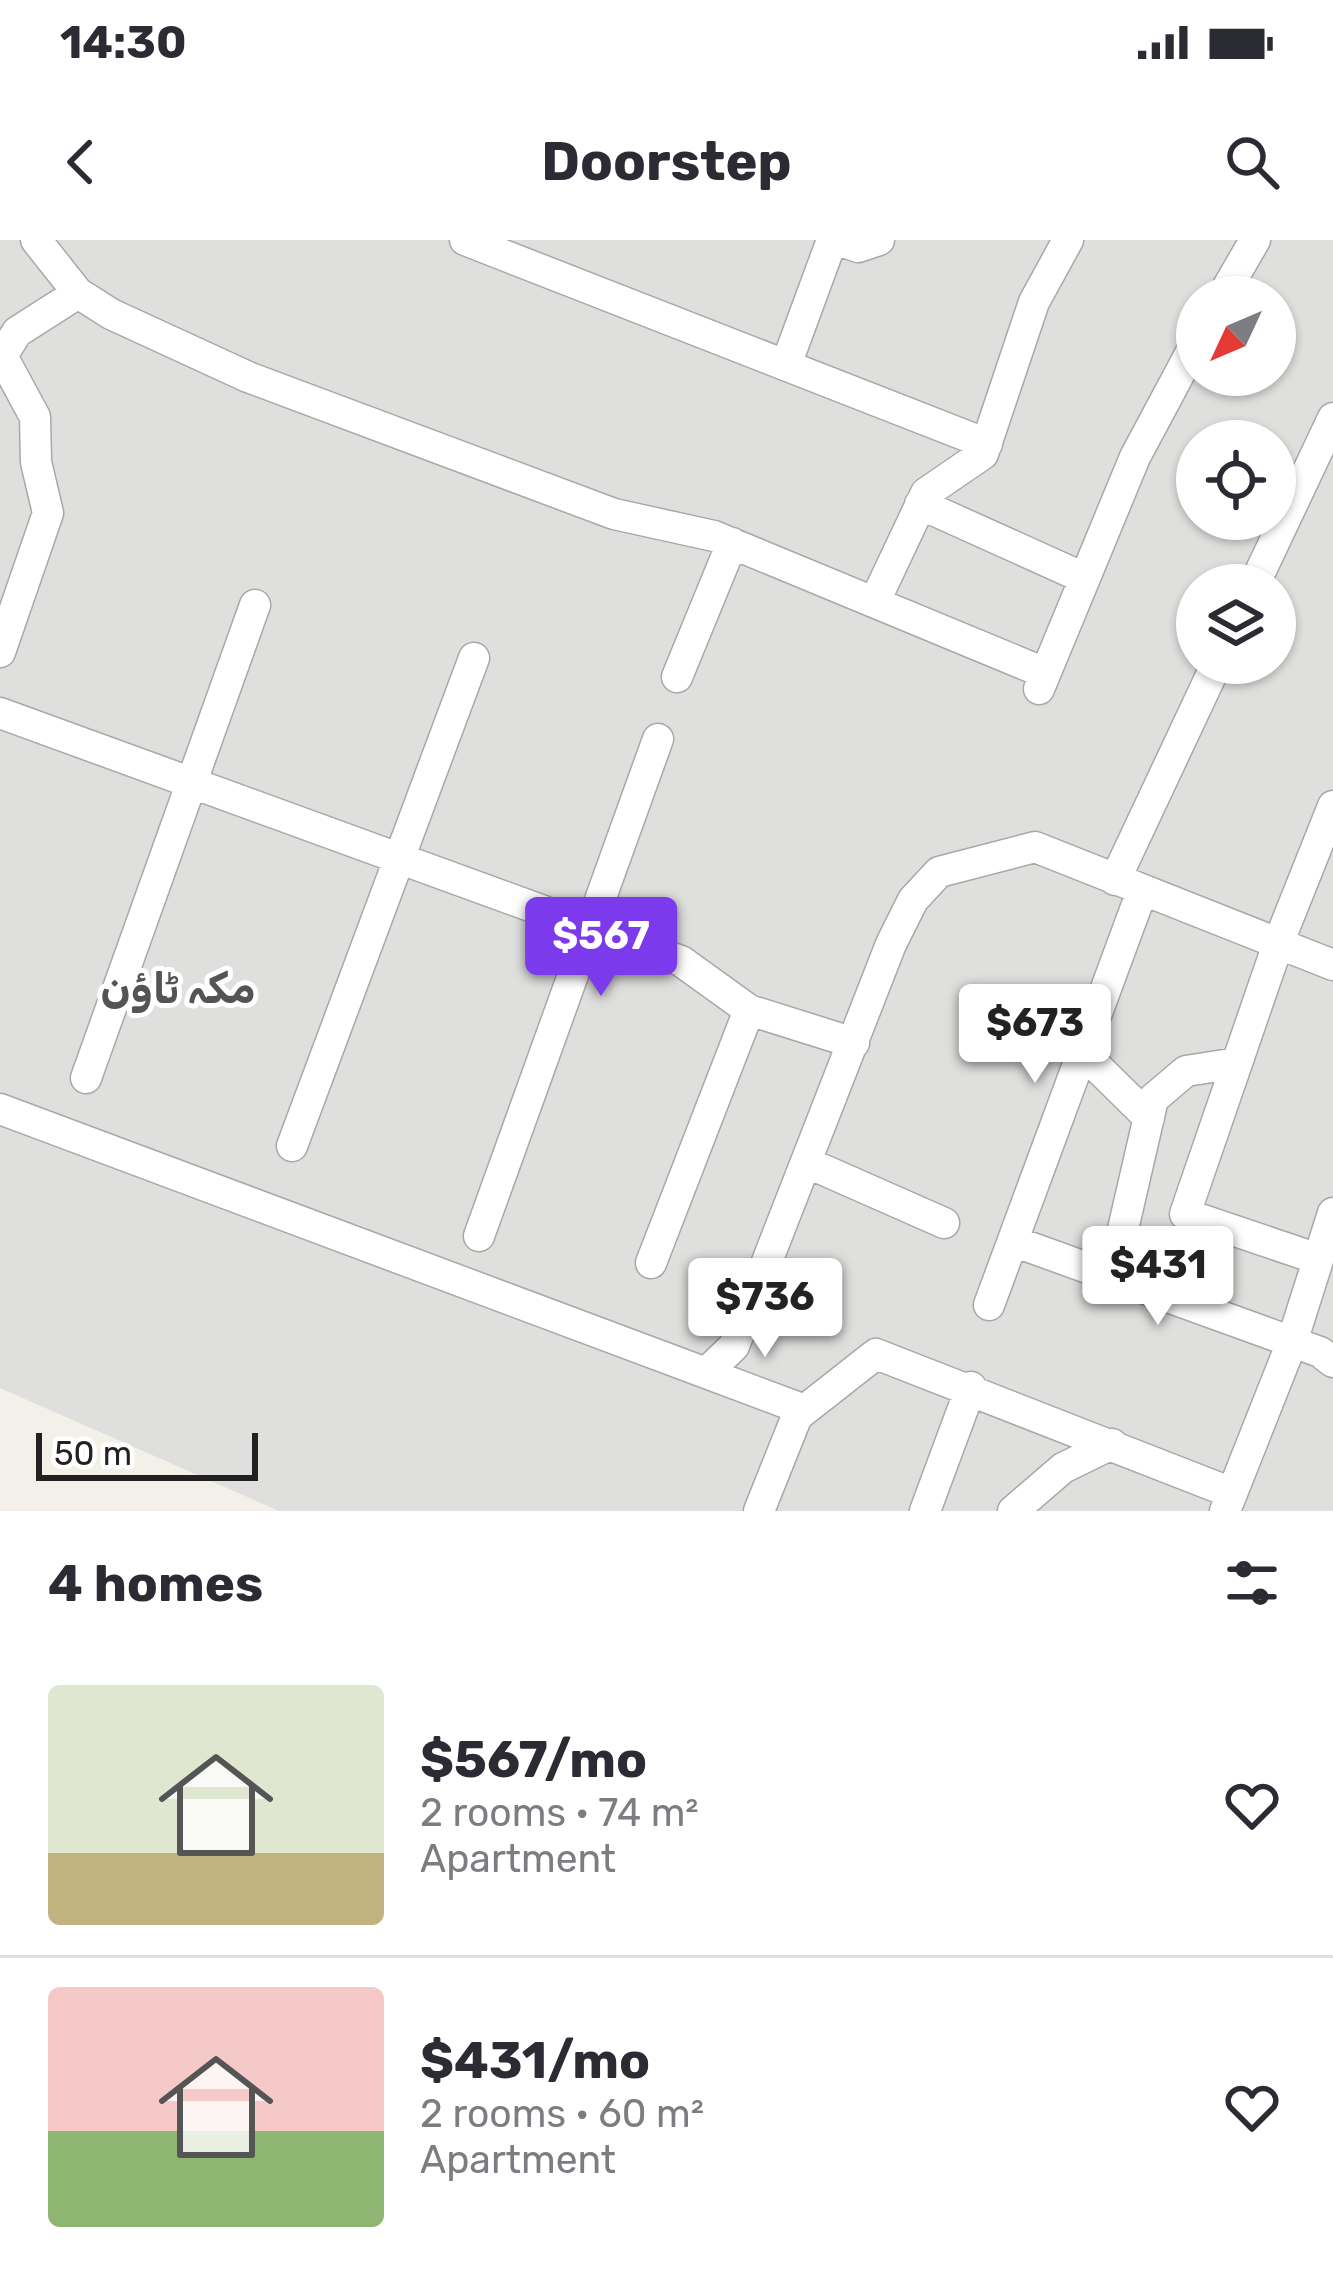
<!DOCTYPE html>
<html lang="en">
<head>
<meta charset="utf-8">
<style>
  :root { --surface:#fff; --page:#f2f2f3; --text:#2b2b33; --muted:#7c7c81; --line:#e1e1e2; --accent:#7c3aed }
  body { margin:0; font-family:Rubik,Vazirmatn,sans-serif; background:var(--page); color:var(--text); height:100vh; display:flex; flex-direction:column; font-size:45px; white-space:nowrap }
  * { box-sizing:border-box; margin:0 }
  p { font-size:39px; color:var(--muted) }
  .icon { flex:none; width:66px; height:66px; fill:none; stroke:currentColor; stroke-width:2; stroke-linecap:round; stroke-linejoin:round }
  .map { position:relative; height:1271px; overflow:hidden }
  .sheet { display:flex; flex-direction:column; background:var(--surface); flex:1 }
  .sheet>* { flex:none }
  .needle { width:78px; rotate:226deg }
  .controls { position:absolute; left:1176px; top:36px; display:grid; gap:24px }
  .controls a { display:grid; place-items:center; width:120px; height:120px; border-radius:50%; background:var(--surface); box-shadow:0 3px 9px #0004; font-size:60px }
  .scale { position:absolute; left:36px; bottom:30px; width:222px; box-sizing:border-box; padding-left:12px; border:6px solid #212121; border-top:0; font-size:33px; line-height:42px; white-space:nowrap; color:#212121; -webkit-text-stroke:9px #fff; paint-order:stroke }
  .price { position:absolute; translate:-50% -102px; padding:0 27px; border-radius:12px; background:#fff; color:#222; font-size:39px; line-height:78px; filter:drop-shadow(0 3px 6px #0008) }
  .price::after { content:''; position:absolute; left:50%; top:72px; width:36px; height:27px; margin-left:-18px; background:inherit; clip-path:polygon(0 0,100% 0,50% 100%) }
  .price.active { background:var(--accent); color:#fff }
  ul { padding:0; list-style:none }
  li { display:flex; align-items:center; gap:36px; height:300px; padding:0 48px }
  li+li { border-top:3px solid var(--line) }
  li span { display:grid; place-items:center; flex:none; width:336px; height:240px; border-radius:12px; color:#555 }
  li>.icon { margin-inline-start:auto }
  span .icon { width:144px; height:144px; fill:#fffc; stroke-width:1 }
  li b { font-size:51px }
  h2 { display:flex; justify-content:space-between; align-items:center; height:144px; padding:0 48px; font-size:51px }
  .status { display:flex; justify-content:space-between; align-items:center; height:84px; padding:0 60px; background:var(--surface); direction:ltr }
  .status svg { height:33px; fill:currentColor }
  header { display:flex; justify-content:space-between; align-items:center; height:156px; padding:0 48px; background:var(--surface); font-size:54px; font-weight:700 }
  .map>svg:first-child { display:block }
</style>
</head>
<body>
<div class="status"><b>14:30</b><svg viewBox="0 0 49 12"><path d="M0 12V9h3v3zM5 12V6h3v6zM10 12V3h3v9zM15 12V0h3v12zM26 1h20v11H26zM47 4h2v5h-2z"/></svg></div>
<header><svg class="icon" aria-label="back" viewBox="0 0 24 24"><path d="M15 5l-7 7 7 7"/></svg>Doorstep<svg class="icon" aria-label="search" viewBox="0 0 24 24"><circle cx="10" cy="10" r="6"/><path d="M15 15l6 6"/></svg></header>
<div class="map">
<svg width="1333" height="1271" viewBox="0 0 1333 1271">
  <rect width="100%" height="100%" fill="#f2f0e8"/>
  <path fill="#dfdfde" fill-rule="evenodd" d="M0 0H1333V1271H279L0 1148ZM1197 57H1275V135H1197ZM1197 201H1275V279H1197ZM1197 345H1275V423H1197Z"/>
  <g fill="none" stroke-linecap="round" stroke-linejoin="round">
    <g stroke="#a8a8a8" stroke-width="33">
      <path id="minor" d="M36 0 78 53 111 74 248 137 614 274 714 296 1045 433
        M465 0 987 204
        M838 0 858 7 879 0
        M1222 57 1255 0
        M786 125 832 0
        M920 264 1084 338
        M1254 345 1333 178
        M875 361 926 253 983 214 1034 62 1068 0
        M0 412 48 273 36 222 35 177 2 116 17 92 78 53
        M677 437 732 303
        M1039 449 1135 217 1197 101
        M0 473 681 721 749 770 854 803
        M1115 640 1217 423
        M1082 812 1149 878
        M86 838 255 365
        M0 869 706 1133 734 1106 891 704 913 660 939 632 1035 607 1333 725
        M292 906 474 418
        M808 923 944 983
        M479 996 658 499
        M1013 1001 1320 1112 1333 1122
        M1318 1019 1185 974 1278 704 1333 566
        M651 1023 749 770
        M1112 1037 1153 859 1186 831 1237 823
        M989 1065 1142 651
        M706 1133 802 1169
        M759 1271 797 1176 876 1114 1232 1253
        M925 1271 971 1147
        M1013 1271 1063 1228 1112 1204
        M1225 1271 1292 1102 1333 973"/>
    </g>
    <use href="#minor" stroke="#fff" stroke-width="30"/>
  </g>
  <g text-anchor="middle" stroke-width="10" stroke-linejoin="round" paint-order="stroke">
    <g font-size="42" font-weight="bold" fill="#545454" stroke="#fff">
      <text x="178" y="763">مکہ ٹاؤن</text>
    </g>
  </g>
</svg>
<div class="controls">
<a><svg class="needle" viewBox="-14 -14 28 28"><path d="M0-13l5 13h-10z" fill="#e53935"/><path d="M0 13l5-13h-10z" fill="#7c7c81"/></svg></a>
<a><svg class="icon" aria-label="locate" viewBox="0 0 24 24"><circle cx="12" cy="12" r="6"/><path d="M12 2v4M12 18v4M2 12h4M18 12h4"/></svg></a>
<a><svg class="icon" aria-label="layers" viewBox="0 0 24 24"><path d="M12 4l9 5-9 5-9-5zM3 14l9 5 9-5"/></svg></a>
</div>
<div class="scale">50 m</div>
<b class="price active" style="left:601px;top:759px">$567</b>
<b class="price" style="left:1035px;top:846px">$673</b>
<b class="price" style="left:1158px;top:1088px">$431</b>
<b class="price" style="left:765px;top:1120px">$736</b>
</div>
<section class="sheet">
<h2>4 homes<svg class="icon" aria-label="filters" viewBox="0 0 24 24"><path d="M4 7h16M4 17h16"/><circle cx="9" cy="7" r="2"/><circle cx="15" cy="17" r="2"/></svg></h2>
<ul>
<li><span style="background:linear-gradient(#dfe7d0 70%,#c2b280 0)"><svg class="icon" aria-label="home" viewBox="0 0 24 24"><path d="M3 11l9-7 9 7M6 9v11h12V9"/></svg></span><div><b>$567/mo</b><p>2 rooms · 74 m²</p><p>Apartment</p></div><svg class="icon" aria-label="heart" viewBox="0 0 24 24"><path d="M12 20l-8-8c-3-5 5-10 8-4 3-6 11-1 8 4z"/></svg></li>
<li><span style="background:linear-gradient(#f6c9c9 60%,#8fb573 0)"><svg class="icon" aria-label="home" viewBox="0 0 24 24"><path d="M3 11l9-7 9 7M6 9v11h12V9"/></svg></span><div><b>$431/mo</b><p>2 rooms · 60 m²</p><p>Apartment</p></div><svg class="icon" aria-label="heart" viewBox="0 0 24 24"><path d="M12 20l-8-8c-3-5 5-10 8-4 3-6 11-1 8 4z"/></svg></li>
</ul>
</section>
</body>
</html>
